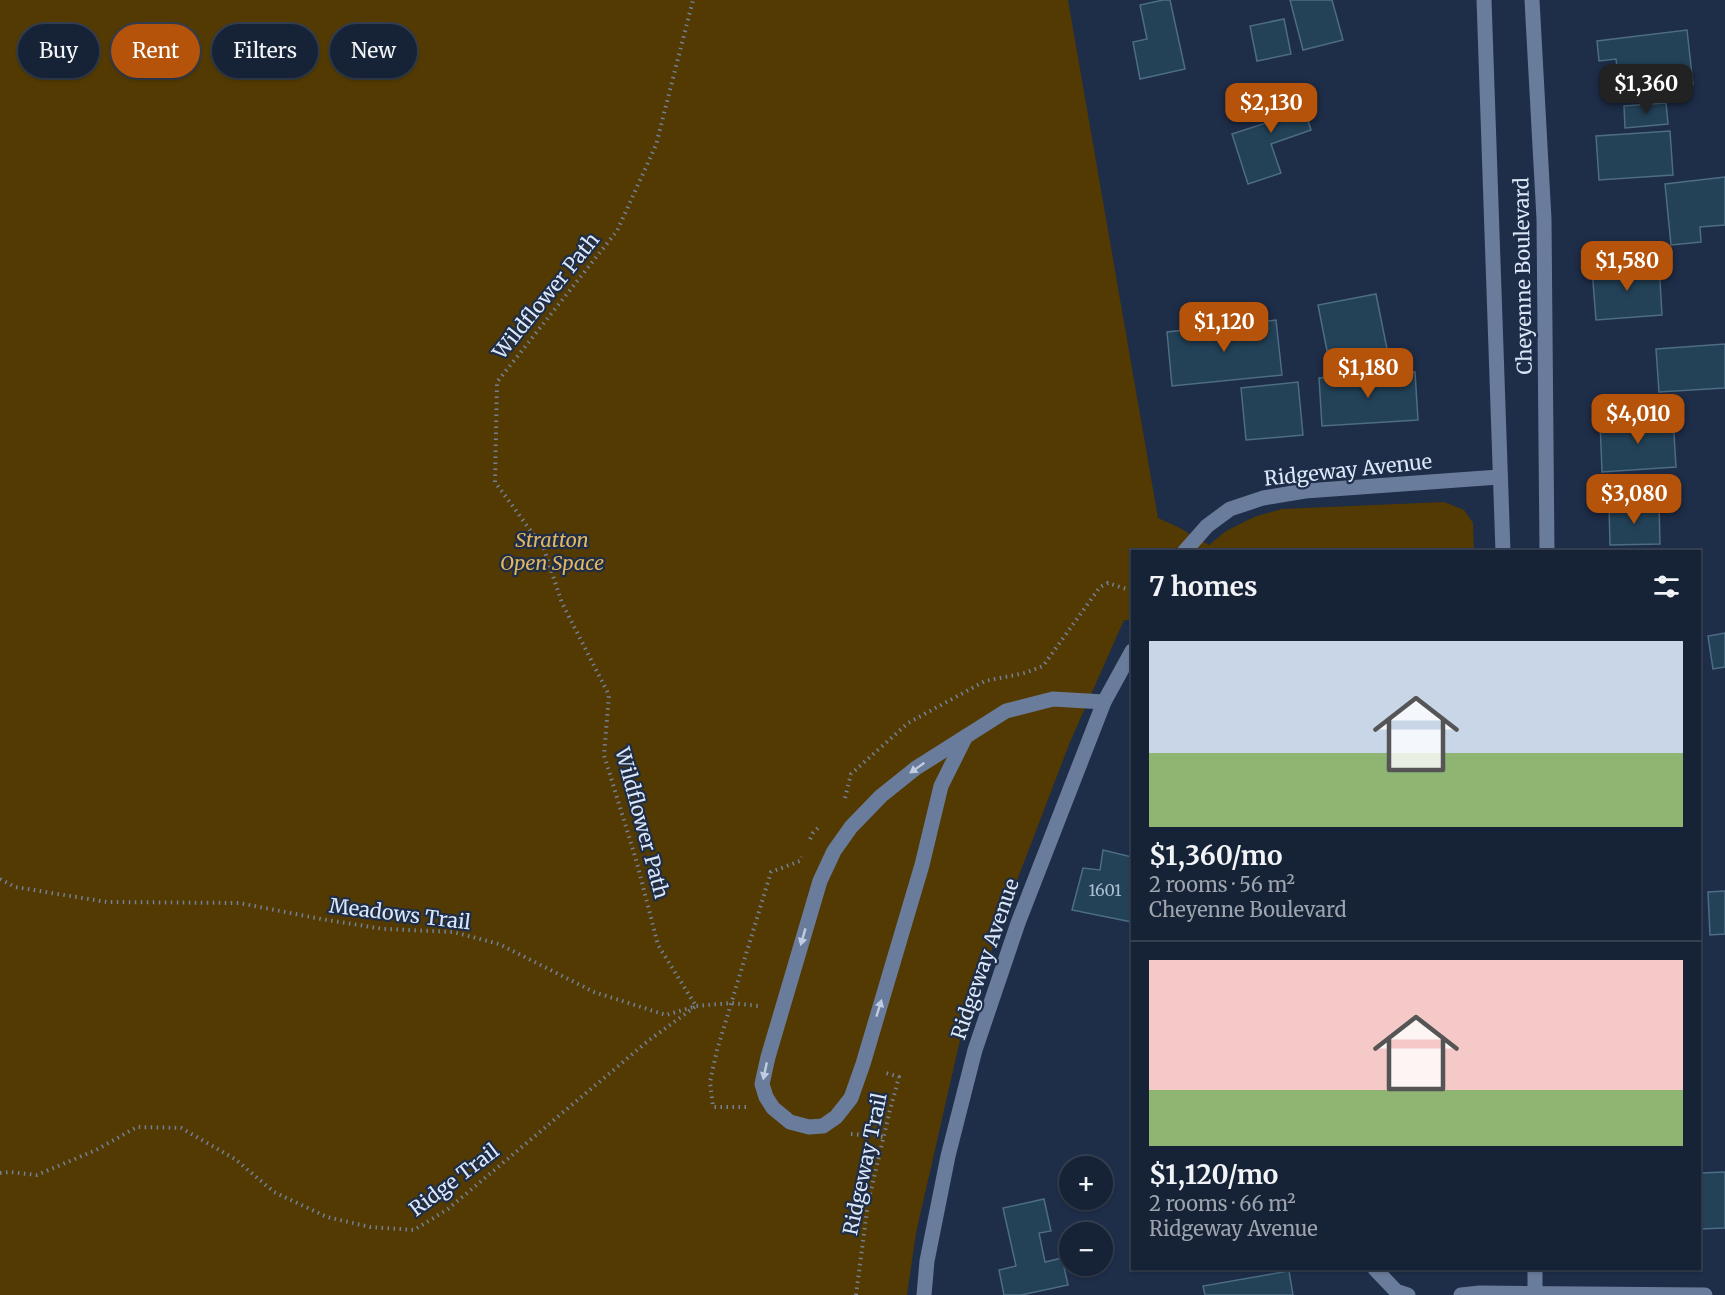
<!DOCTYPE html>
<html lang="en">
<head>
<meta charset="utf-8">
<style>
  :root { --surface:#162236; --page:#232f42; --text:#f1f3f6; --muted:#9ea4ad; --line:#353f51; --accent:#b45309 }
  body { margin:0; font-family:Merriweather,serif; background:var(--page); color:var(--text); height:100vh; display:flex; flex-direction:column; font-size:22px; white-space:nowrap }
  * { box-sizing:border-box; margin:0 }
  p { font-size:20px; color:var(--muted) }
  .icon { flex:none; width:33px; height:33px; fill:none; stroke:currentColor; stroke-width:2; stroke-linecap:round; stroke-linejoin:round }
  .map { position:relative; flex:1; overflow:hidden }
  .drawer { position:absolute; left:1131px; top:550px; width:570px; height:720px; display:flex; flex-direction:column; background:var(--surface); border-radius:0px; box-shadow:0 2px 4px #0004,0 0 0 2px var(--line) }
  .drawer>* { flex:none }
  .top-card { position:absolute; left:18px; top:24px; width:570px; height:54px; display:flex; gap:12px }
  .fabs { position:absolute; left:1059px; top:1156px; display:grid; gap:12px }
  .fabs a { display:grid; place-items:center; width:54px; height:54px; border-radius:50%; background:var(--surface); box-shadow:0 2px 4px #0004,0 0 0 2px var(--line); font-size:30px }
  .price { position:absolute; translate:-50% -51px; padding:0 14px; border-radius:12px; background:var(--accent); color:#fff; font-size:20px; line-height:39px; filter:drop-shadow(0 2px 3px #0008) }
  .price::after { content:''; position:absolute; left:50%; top:36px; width:18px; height:14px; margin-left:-9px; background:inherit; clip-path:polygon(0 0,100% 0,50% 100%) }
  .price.selected { background:#222; color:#fff }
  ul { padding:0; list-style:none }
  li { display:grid; align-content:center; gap:12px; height:318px; padding:0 18px }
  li+li { border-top:2px solid var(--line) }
  li span { display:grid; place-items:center; height:186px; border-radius:0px; color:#555 }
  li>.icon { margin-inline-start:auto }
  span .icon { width:108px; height:108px; fill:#fffc; stroke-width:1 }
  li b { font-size:26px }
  h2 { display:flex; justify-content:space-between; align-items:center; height:72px; padding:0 18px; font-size:26px }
  .pill { padding:0 21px; border-radius:27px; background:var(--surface); box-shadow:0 2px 4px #0004,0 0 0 2px var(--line); font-size:21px; line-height:54px }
  .pill.selected { background:var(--accent); color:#fff }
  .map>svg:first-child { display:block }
</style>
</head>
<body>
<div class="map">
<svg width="1725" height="1295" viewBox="0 0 1725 1295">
  <rect width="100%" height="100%" fill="#1e2d48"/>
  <path fill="#523a02" d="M0 0H1068L1158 518 1178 527 1209 545 1226 531 1254 517 1282 509 1444 502 1464 510 1473 523 1474 552H1132V620H1124L1070 742 1008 904 960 1040 916 1233 907 1295H0Z"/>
  <path fill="#234258" stroke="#4d6d84" stroke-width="1.5" d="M1163 0H1170L1185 69 1140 79 1133 42 1147 39 1140 5Z
    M1290 0H1332L1343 40 1303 50Z
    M1284 19 1291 54 1257 61 1250 26Z
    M1687 30 1693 84 1620 92 1616 59 1599 61 1597 41Z
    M1296 84 1311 130 1271 144 1281 173 1248 184 1232 134 1272 121 1263 95Z
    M1666 103 1668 124 1625 128 1624 106Z
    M1670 131 1673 175 1599 180 1596 136Z
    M1725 177V225L1700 227 1701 242 1671 245 1665 184Z
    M1659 264 1662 315 1596 320 1592 269Z
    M1376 294 1388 354 1330 366 1318 305Z
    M1276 320 1282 375 1172 386 1167 332Z
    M1725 344V388L1659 392 1656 349Z
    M1415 372 1418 420 1322 426 1319 378Z
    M1298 382 1303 435 1246 440 1241 388Z
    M1673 417 1676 467 1602 472 1600 422Z
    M1659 505 1660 544 1610 545 1609 506Z
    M1725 633V667L1713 669 1708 636Z
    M1103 850 1132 857V922L1072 910 1083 868 1100 870Z
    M1725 891V934L1710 935 1708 892Z
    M1725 1172V1228L1700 1229V1173Z
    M1044 1199 1051 1231 1039 1233 1045 1262 1062 1258 1068 1285 1021 1295H1004L999 1270 1016 1266 1003 1208Z
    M1289 1271 1293 1295H1205L1203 1286Z"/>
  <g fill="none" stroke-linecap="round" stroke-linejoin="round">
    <path stroke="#738097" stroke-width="4" stroke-dasharray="1.5 4.5" stroke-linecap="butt" d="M845 798 851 774 908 723 985 681 1025 673 1043 666 1100 587 1108 583 1132 591
      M810 839 813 833 820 826
      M0 879 15 887 107 902 239 903 321 919 384 929 453 932 499 944 594 992 666 1015 696 1006 732 1003 758 1006
      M746 1107H713L710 1082 717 1050 771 872 800 861 802 857
      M851 1134 883 1137
      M0 1173 10 1172 37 1175 96 1150 137 1127 181 1128 235 1159 274 1192 327 1217 370 1227 414 1230 448 1209 648 1041 696 1006 658 945 637 863 604 755 609 695 562 603 544 549 495 482 497 382 617 231 656 145 693 0
      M856 1295 868 1203 890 1110 899 1077 883 1072"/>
    <path stroke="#6a7c9c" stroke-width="15" d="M966 736 941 786 922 865 863 1064 851 1098 836 1117 823 1126 809 1127 790 1122 773 1108 766 1097 762 1084 768 1057 820 881 834 851 851 827 881 796 916 768 1006 711 1053 699 1104 702"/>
    <path stroke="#6a7c9c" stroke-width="15" d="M1532 0 1544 219 1547 552
      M1184 552 1207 526 1230 509 1263 498 1305 491 1499 477
      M1375 1269 1396 1291 1408 1295
      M924 1295 927 1261 948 1156 975 1050 1018 923 1104 702 1132 651
      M1461 1295 1480 1293 1705 1295"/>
    <path stroke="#6a7c9c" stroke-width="15" d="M1484 0 1503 552
      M1535 1269V1295"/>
  </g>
  <defs><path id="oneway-solid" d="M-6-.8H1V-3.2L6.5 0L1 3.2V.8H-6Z" transform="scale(1.5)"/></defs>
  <g fill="#c0cce1">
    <use href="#oneway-solid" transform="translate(917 768) rotate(145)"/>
    <use href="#oneway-solid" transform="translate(803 937) rotate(106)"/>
    <use href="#oneway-solid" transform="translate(879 1008) rotate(-73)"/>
    <use href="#oneway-solid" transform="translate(765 1071) rotate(102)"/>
  </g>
  <g text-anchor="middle" stroke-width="4.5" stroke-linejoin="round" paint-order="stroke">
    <g font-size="16" fill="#aebed0">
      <text x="1105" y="896">1601</text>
    </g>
    <g font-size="20" fill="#dce7f8" stroke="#1e2d48">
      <text transform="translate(1523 276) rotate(-91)" y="7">Cheyenne Boulevard</text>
      <text transform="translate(546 296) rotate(-51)" y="7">Wildflower Path</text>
      <text transform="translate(1348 470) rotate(-6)" y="7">Ridgeway Avenue</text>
      <text transform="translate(642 823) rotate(75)" y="7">Wildflower Path</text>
      <text transform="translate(400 914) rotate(7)" y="7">Meadows Trail</text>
      <text transform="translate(985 959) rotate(-71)" y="7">Ridgeway Avenue</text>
      <text transform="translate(865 1164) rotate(-78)" y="7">Ridgeway Trail</text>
      <text transform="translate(454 1180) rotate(-37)" y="7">Ridge Trail</text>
    </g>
    <g font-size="20" font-style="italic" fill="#e4b65f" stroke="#1e2d48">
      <text x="552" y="547">Stratton<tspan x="552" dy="23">Open Space</tspan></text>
    </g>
  </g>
</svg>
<div class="fabs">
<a>+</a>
<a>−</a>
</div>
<b class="price selected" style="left:1646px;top:115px">$1,360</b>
<b class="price" style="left:1271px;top:134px">$2,130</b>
<b class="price" style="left:1627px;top:292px">$1,580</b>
<b class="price" style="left:1224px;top:353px">$1,120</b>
<b class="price" style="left:1368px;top:399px">$1,180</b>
<b class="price" style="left:1638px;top:445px">$4,010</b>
<b class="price" style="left:1634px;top:525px">$3,080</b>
<div class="top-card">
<a class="pill">Buy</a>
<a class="pill selected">Rent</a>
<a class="pill">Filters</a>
<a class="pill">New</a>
</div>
<section class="drawer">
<h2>7 homes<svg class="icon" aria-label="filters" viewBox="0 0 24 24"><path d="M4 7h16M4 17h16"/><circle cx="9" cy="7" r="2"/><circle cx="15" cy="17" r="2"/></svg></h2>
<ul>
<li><span style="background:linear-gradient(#c9d6e8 60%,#8fb573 0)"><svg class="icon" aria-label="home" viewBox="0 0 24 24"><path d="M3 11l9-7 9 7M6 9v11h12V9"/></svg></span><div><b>$1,360/mo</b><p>2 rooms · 56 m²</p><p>Cheyenne Boulevard</p></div></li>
<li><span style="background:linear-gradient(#f6c9c9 70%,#8fb573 0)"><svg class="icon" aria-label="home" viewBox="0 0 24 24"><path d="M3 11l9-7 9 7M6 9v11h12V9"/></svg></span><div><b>$1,120/mo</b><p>2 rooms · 66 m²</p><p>Ridgeway Avenue</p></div></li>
</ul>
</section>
</div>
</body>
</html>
